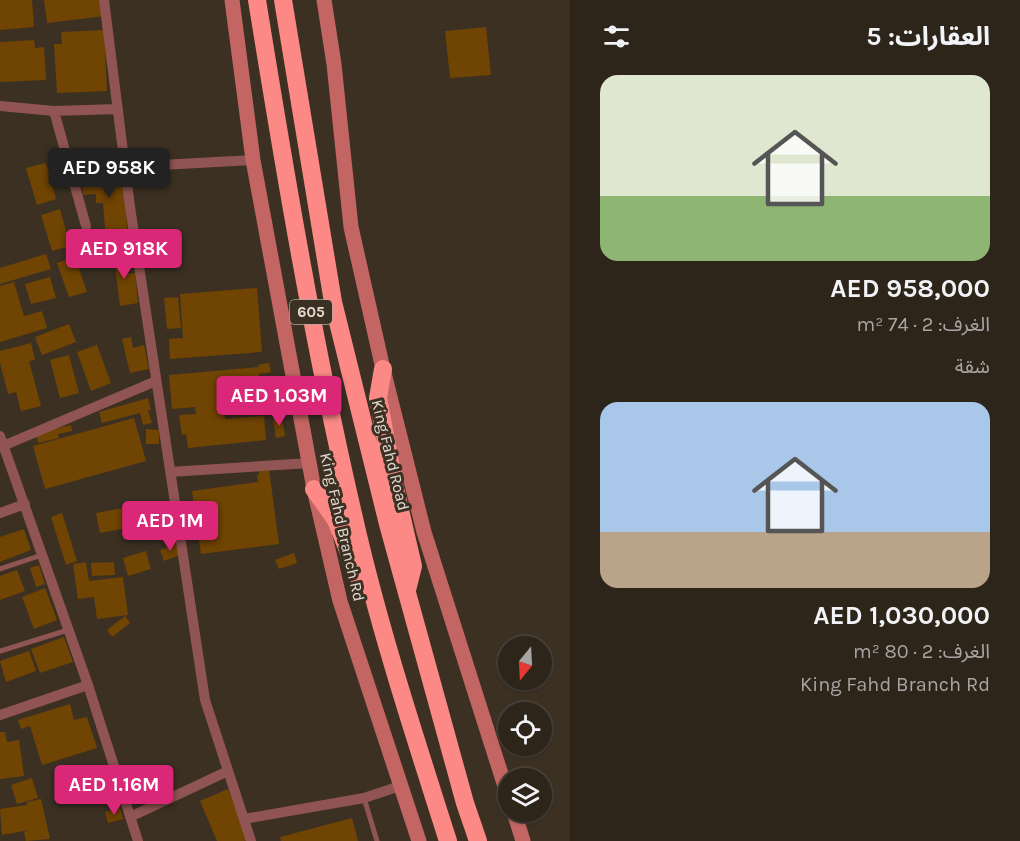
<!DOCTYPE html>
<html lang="ar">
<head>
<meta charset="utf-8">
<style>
  :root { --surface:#2d241a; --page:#352c23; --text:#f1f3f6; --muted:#a7a4a2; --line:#484139; --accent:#db2777 }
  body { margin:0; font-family:Karla,"Noto Sans Arabic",sans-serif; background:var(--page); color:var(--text); direction:rtl; height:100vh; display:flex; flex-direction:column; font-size:22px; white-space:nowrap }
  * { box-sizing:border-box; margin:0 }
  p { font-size:20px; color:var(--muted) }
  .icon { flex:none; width:33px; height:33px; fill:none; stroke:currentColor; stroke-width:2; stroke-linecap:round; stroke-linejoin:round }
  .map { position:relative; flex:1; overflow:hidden; direction:ltr }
  .drawer { display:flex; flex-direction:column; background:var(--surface); width:450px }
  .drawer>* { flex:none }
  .needle { width:39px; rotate:198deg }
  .tools { position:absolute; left:498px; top:636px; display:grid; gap:12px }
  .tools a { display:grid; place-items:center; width:54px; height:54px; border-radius:50%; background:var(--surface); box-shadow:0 2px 4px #0004,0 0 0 2px var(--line); font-size:30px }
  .price { position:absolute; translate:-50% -51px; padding:0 14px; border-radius:6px; background:var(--accent); color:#fff; font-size:20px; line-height:39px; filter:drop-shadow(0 2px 3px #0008) }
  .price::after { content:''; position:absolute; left:50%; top:36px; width:18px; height:14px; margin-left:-9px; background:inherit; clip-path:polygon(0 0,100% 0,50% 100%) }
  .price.on { background:#222; color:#fff }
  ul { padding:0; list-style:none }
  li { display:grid; align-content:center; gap:12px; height:318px; padding:0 30px }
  li span { display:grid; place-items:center; height:186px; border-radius:18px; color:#555 }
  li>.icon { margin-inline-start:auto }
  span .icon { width:108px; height:108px; fill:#fffc; stroke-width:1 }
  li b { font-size:26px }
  h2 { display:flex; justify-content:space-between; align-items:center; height:72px; padding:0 30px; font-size:26px }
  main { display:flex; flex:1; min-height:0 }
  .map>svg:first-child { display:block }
</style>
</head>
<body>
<main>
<section class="drawer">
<h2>العقارات: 5<svg class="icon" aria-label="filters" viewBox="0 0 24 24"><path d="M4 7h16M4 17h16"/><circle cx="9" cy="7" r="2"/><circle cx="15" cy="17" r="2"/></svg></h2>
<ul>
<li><span style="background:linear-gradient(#dfe7d0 65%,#8fb573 0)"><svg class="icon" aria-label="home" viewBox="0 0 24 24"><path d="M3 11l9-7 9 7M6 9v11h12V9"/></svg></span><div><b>AED 958,000</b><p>الغرف: 2 · 74 m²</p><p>شقة</p></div></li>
<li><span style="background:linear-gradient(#a9c7e8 70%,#b9a48a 0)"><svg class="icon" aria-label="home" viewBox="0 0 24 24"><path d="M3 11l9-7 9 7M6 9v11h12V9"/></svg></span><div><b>AED 1,030,000</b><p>الغرف: 2 · 80 m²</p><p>King Fahd Branch Rd</p></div></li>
</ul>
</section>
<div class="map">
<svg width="570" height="841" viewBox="0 0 570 841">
  <rect width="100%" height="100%" fill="#3c3023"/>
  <path fill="#704402" d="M0 0H32L34 27 0 30Z
    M44 0H103L105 16 47 23Z
    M486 27 491 75 450 78 445 31Z
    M104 30 107 91 57 93 54 44H62L61 32Z
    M34 40 35 48 44 47 46 80 0 82V42Z
    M46 163 56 199 37 205 26 168Z
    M123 167 128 239 106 241 103 203H96V194L83 195 81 170Z
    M60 209 70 246 52 251 41 215Z
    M125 252 128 274 135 273 138 303 120 306 115 265 110 266 109 254Z
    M46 254 51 269 0 284V268Z
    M75 257 87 292 69 297 57 263Z
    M50 277 56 298 31 304 25 284Z
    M14 282 24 316 42 311 47 328 0 342V286Z
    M257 288 262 352 170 359 169 339 183 338 180 294Z
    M178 297 181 328 167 329 164 298Z
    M69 324 76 342 42 355 35 337Z
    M131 337 133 348 144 345 149 369 130 373 122 339Z
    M31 343 35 360 29 361 41 406 21 411 16 392 8 394 0 363V351Z
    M97 345 111 383 91 391 77 352Z
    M69 355 79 393 60 398 50 360Z
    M269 363 271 372 259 374 261 392 223 396 225 419 264 416 266 440 188 448 186 434 182 435 179 415 196 414 195 407 172 409 169 375 259 367 258 365Z
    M148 398 151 410H148L152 423 143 425 140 413 102 423 99 412Z
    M282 417 285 436 276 438 273 418Z
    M134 418 146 461 45 489 33 446Z
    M71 425 72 431 58 434 59 438 38 443 36 433Z
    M146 429 159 430V444H146Z
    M269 469 279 544 201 554 192 491 258 482 257 475 259 474V471Z
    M145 504 148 524 100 533 96 513Z
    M62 513 77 561 66 565 51 517Z
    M24 529 31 550 0 562V537Z
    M176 544 180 555 164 561 160 550Z
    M146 551 151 569 128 576 123 558Z
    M294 553 297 563 279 569 275 560Z
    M86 562 89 581 123 577 128 615 97 619 94 597 78 599 73 564Z
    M114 562 115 575 92 576 91 563Z
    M39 565 45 584 36 587 30 568Z
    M17 570 25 591 0 600V576Z
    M45 588 57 620 34 629 22 597Z
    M125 616 130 623 112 637 107 630Z
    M64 637 73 662 40 673 31 649Z
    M29 651 36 671 6 682 0 661Z
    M70 704 74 720 87 717 97 748 42 765 30 726 21 729 18 720Z
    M0 732H5L7 742 19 740 24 776 0 779Z
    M32 778 38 798 17 804 11 785Z
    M228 789 249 839 244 841H217L200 801Z
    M41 799 50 839 26 841 24 832 29 830 2 835 0 809 27 805V802Z
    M120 808 123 819 108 823 105 812Z
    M352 818 358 841H281L280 837Z"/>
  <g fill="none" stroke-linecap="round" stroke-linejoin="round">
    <path stroke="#905552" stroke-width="5" d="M0 569 42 555
      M0 651 68 630
      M364 798 377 841"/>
    <path stroke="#905552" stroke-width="10" d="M104 0 130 207 205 700 251 841
      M0 106 54 111 118 109
      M54 111 86 226
      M124 167 253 160
      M0 436 88 685 138 841
      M3 446 156 381
      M170 472 310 463
      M0 513 25 504
      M0 715 88 685
      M130 817 228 771
      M244 819 364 798 400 786"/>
    <path stroke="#c36563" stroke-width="15" d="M232 0 253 160 314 489 340 601 419 841
      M324 0 334 64 351 227 383 369 424 532 508 796
      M514 812 523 841"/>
    <path stroke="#fd8986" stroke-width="18" d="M257 0C285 173 314 347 354 518 379 628 414 734 448 841
      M283 0 333 302 388 524 465 803 478 841
      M383 369 378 398 394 484 413 566 407 590
      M314 489 336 520 359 578"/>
  </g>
  <g text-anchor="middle" stroke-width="6" stroke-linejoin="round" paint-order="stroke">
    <rect fill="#3c3023" stroke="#b2a89f" stroke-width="1.5" x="290" y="300" width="42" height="24" rx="4.5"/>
    <g font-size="15" font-weight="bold" fill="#e4dcd4">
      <text x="311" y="317">605</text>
    </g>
    <g font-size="16" fill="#e4dcd4" stroke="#3c3023">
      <text transform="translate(391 455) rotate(76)" y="6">King Fahd Road</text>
      <text transform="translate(343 527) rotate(77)" y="6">King Fahd Branch Rd</text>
    </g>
  </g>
</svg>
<div class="tools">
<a><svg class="needle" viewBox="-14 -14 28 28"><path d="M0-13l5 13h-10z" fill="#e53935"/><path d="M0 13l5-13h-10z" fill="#a7a4a2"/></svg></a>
<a><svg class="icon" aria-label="locate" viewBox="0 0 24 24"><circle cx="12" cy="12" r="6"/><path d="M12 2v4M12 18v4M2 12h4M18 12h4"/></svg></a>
<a><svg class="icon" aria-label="layers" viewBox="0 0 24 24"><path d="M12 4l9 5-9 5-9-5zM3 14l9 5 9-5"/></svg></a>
</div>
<b class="price on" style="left:109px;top:199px">AED 958K</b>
<b class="price" style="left:124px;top:280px">AED 918K</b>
<b class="price" style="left:279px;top:427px">AED 1.03M</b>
<b class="price" style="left:170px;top:552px">AED 1M</b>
<b class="price" style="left:114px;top:816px">AED 1.16M</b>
</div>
</main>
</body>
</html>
